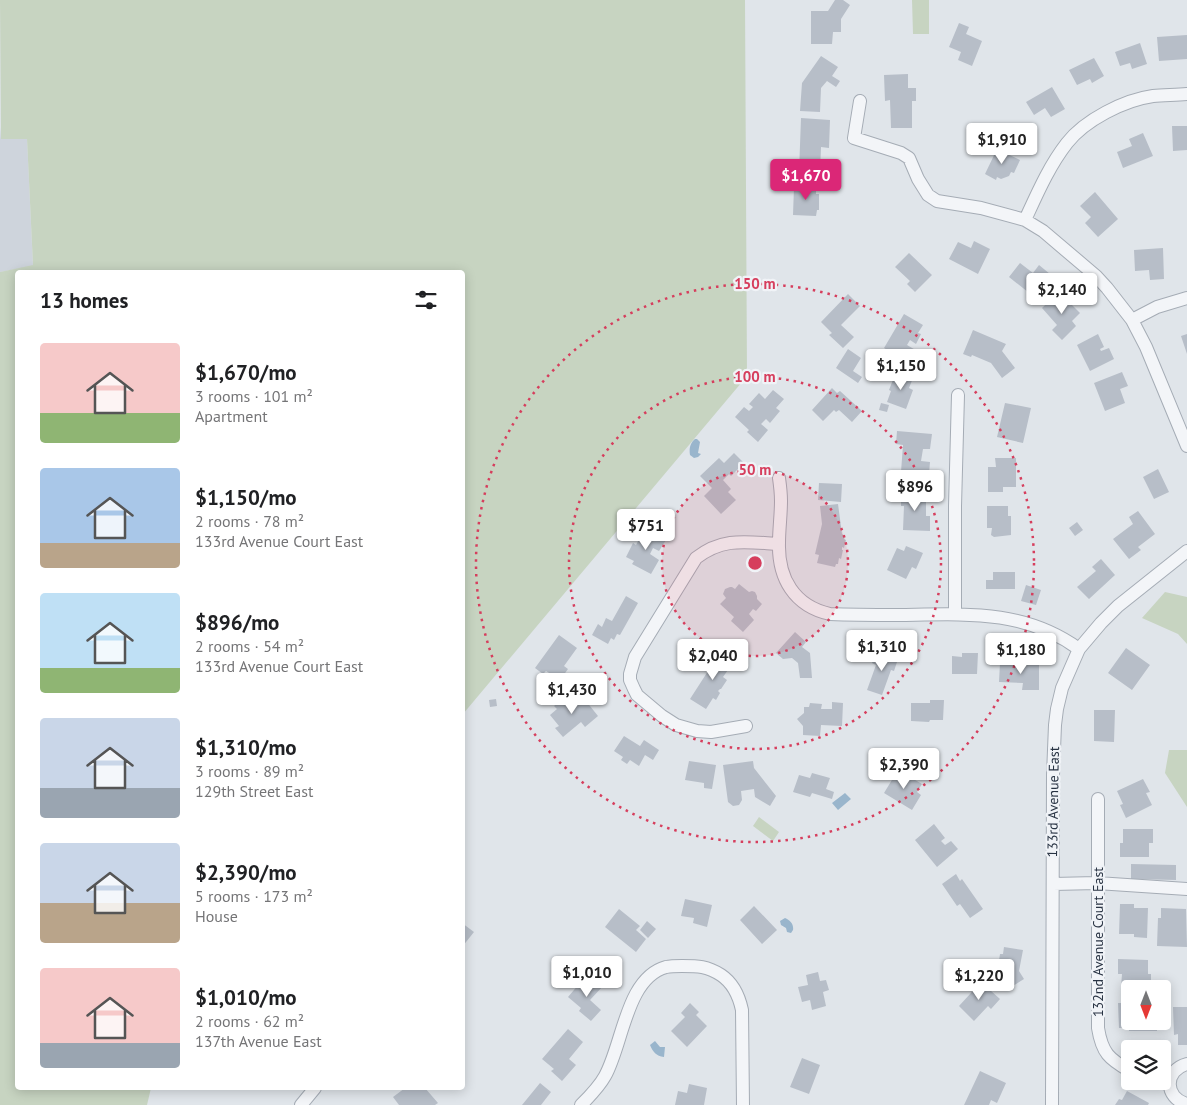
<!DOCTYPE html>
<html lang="en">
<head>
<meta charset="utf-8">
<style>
  :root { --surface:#fff; --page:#f6f6f6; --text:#202124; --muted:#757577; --accent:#db2777 }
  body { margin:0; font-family:"PT Sans",sans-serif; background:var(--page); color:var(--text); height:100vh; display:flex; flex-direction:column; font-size:19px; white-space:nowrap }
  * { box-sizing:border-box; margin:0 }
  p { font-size:16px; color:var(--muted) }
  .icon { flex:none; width:28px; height:28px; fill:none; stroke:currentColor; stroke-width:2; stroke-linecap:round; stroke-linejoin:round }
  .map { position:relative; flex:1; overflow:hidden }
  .sheet { position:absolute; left:15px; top:270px; width:450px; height:820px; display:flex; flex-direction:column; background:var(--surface); border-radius:5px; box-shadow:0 2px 12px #0003 }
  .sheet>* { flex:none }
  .needle { width:32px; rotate:180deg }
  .tools { position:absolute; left:1121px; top:980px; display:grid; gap:10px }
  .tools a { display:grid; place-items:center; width:50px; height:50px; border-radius:5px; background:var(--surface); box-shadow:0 2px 12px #0003; font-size:25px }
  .price { position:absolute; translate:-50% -42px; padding:0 11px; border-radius:5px; background:#fff; color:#222; font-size:16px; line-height:32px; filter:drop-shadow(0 1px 2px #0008) }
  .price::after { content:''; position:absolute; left:50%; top:30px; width:15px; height:11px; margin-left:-8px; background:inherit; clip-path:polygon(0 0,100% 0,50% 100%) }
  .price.current { background:var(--accent); color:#fff }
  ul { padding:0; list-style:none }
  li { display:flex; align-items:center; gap:15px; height:125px; padding:0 25px }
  li span { display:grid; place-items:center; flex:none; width:140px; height:100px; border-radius:5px; color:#555 }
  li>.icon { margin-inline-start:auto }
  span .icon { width:60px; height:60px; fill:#fffc; stroke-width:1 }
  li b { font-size:21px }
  h2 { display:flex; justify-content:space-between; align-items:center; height:60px; padding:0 25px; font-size:21px }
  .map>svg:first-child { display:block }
</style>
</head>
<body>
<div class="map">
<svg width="1187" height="1105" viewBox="0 0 1187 1105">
  <rect width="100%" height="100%" fill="#e0e5ea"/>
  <path fill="#ced4dc" d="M0 127 1 139H27L33 266 0 272Z"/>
  <path fill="#c7d4c1" d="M0 0H745L747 376 463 714 462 272H18V1088H151L147 1105H0V272L33 265 27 139H1Z
    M912 0H929V34H913Z
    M1165 592 1187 597V644L1178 634 1142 618Z
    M1169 750H1187V807L1165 773Z
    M759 817 779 832 773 841 753 826Z"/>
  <path fill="#99b5cc" d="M695 439H697L700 442 698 453 701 454 698 457 694 458 690 455C689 449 690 443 695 439Z
    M845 793 851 799 838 810 832 803Z
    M785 918C790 920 794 924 793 930L791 933 787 932 786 928 781 925 780 921Z
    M655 1041 660 1047H665L664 1057C656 1056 653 1052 650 1045Z"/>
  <path fill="#b7bec8" d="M835 0H843L850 5 841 19V32H833L832 44H811V11H828Z
    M959 23 969 27 966 34 982 41 972 66 958 60 961 52 949 47Z
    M1187 35V59L1159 61 1157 37Z
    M1140 43 1147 64 1132 69 1130 63 1120 66 1115 52Z
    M821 56 838 67 832 76 840 81 836 87 827 81 821 88 820 112 800 111 802 83Z
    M1094 58 1104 76 1092 83 1090 79 1077 85 1069 70Z
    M908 74V88H916V101H912V128H891L890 100 885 101 884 75Z
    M1052 87 1065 109 1051 117 1045 108 1034 115 1026 102Z
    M801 118 830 120 829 148 821 147 820 173 799 172Z
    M1172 126H1187V150L1173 151Z
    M1143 133 1153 156 1123 168 1117 152 1132 146 1129 139Z
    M997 149 1020 160 1014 173 1011 172 1009 176 1001 179 997 177 996 180 985 174Z
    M802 184 816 185V194H819V210H817L816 216 793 215 794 187 802 188Z
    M1095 192 1118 219 1098 237 1085 223 1091 217 1080 206Z
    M974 241 990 249 978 274 949 259 958 242 971 248Z
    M1163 248 1164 279 1150 280 1149 270 1135 271 1134 250Z
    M909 253 932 275 915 292 907 284 910 281 895 267Z
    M1020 263 1033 273 1039 265 1050 274 1033 296 1009 277Z
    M1059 292 1080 313 1072 321 1076 326 1062 340 1052 330 1057 325 1042 308Z
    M848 294 860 306 841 325 854 337 843 348 829 335 832 333 821 322Z
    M904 314 923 325 918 333 921 334 916 344 910 340 907 345 924 355 917 368 884 348Z
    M973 330 1006 344 1002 351 1015 368 1002 378 991 363 972 355 971 357 963 354Z
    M1098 334 1104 347 1100 349 1101 351 1109 348 1114 359 1090 371 1077 345Z
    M1187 334V354L1181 336Z
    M848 349 861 358 853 371 862 377 858 383 836 368Z
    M896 372 913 378 909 388 913 390 906 409 887 402 891 391 889 390Z
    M1122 372 1128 386 1120 389 1125 403 1105 411 1094 383Z
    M832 388 837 393 840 391 862 411 852 422 839 410 836 412 834 410 823 421 812 410Z
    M773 390 784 399 776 408 780 411 770 423 766 419 761 424 768 430 758 442 747 432 749 430 735 417 744 407 749 411 753 407 749 404 759 393 765 399Z
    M881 403 889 405 887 412 879 410Z
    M1005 403 1031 408 1023 443 997 437Z
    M897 431 932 434 930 449H923L921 461 930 462 929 474 901 472 903 445 896 444Z
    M734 453 744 463 731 476 729 474 723 480 731 489 728 492 736 500 721 514 704 496 712 488 700 476 719 458 724 463Z
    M995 458H1016V487H1003V492H988V467H996Z
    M1158 469 1169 492 1154 499 1143 477Z
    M819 483 842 484 841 502 818 500Z
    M901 492 926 493V516H930V531L903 530 904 506H901Z
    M838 504 842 534 845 536 844 539 846 540 844 548 842 547V550H843L841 559 839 558 838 564H836L835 567 817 563 819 555 815 554 822 524 820 506Z
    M987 506H1008V516H1011V535L994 537 991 535 992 528H987Z
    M1138 511 1155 534 1138 547 1141 550 1129 559 1113 539 1133 524 1129 517Z
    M1077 522 1083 530 1075 536 1069 528Z
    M645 528 666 540 659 551 653 548 650 554 659 560 651 574 632 564 634 561 626 557 633 543 636 545Z
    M906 546 923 553 916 569 912 567 906 579 887 570 897 548 904 551Z
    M1101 559 1115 575 1089 599 1077 587 1096 571 1092 567Z
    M993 572H1015V589H986V580H993Z
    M739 584 749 592 752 591 755 592 757 596V599L762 604 756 611 753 609 749 614 754 620 743 632 731 621 734 617 720 604 726 598 723 594 725 589 730 587H732L735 589Z
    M1026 585 1041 590 1036 605 1021 601Z
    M626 596 638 603 620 635 617 634 614 640 611 638 608 644 592 635 598 624 602 627 606 618 612 621Z
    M795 632 806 642 802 647 810 653 812 678H800L798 663 792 658 783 659 776 653Z
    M559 635 577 648 564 666 568 669 560 680 546 671 543 674 535 668Z
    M1126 648 1150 665 1132 690 1108 673Z
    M721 651 735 660 723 677 727 680 721 689H720L718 691 720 693 716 700 713 698 706 709 690 699Z
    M876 651 886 654 887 652 896 655 894 661 897 662 894 671 891 670 882 695 867 690 876 665 872 663Z
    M962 653H978L977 674H952V656L962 657Z
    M1000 663 1039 664V690H1022L1023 683 999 682Z
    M567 695 574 703 582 696 598 716 585 727 581 722 563 737 555 728 559 726 550 715 557 709 554 706Z
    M496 699 497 706 490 707 489 700Z
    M930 700H944L943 720H930L929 722 911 721V703H930Z
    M832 702 843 703 842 726 821 725 820 736 803 735V726L797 719 804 713V707H809L810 703 822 704 821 709H832Z
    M1094 710H1115L1114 742 1094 741Z
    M624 736 640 746 644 740 659 750 653 760 645 755 639 766 630 760 627 764 621 760 623 757 614 751Z
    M689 761 716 765 712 789 704 788V783L685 780Z
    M753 761 754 768 776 796 770 806 755 797 754 789 741 791 742 800 739 805 733 806 728 802 723 765Z
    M898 770 922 784 917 792 921 795 912 810 884 793Z
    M812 773 830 778 826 789 834 792 832 799 812 793 810 797 793 792 799 775 810 778Z
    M1143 779 1150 792 1146 793 1152 805 1126 818 1120 805 1123 804 1117 791Z
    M934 824 945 838 941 841 945 845 951 841 958 849 937 867 915 840Z
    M1123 829H1153V843H1149V857H1120V843H1123Z
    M1131 864 1176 865V880L1131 879Z
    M956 874 960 881 962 879 983 909 970 918 960 904 957 906 942 884Z
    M685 899 712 905 707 927 693 923 694 918 681 916Z
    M1120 904H1134V908H1148L1147 938 1134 937V934H1119Z
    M754 906 777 930 762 944 740 920Z
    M1161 908 1186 909 1187 947 1157 946 1158 918H1161Z
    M619 909 640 926 636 930 646 939 636 952 605 927Z
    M647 921 656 929 648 938 640 930Z
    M462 923 474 932 462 947Z
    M1004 947 1023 950 1019 971 1024 979 1013 986 1006 975 997 973 1000 954H1003Z
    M1118 959 1148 960V974H1151V988L1121 987 1122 974H1118Z
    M818 972 820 981 826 980 829 990 823 992 826 1006 812 1010 810 1000 802 1002 798 987 808 985 806 975Z
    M591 976 603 986 590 1000 601 1010 591 1021 579 1011 581 1008 568 997 579 984 582 987Z
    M981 982 1000 999 991 1009 988 1006 974 1021 959 1006Z
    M690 1003 699 1012 696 1015 707 1026 687 1047 671 1031 685 1017 681 1013Z
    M1118 1003H1130V1021H1157V1031H1129V1028H1119Z
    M1173 1007H1187V1045H1178V1034L1174 1035Z
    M568 1029 583 1042 569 1059 576 1065 562 1081 551 1071 554 1069 542 1059Z
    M802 1058 820 1065 809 1094 790 1087Z
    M980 1071 1006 1083 997 1103 991 1100 989 1105H964Z
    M540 1083 551 1092 541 1105H522Z
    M689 1084 707 1088 704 1105H675L678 1091 687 1093Z
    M405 1088H425L438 1103 435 1105H399L393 1097Z
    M1127 1091 1149 1103 1148 1105H1115L1119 1099 1122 1100Z"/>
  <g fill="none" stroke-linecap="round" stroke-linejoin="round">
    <g stroke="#a5acb5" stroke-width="14">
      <path id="minor" d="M860 101 854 138 901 153 909 158 918 179 928 195 937 201 981 208 1025 220 1043 231 1096 276 1107 288 1132 320 1146 347 1187 446
        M1025 220C1037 194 1049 166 1067 143 1085 120 1124 100 1153 96 1164 95 1176 95 1187 94
        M1132 320 1157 307 1187 298
        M779 478C780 485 781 493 781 501 781 515 779 529 779 543 778 578 794 606 830 614 853 615 876 615 899 615 964 614 1024 609 1079 649
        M955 614V506L958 395
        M746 726 711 732 697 731 676 725 662 716 637 695 634 689 630 680V674L635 657 696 558C723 537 746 542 779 544
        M1098 799V1028C1102 1053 1109 1059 1130 1071
        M1053 884 1097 883 1187 889
        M1187 1064C1164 1070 1164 1098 1187 1104
        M1153 1081 1169 1084
        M301 1105 315 1088
        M581 1105C590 1096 599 1087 605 1076 623 1044 626 978 666 967 671 966 677 966 682 966 698 966 707 966 721 975 733 983 739 996 742 1010L743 1105
        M1052 1105 1053 775 1055 725 1057 709 1062 688 1079 649 1101 623 1118 606 1187 551"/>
    </g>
    <use href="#minor" stroke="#f3f5f8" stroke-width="12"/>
  </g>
  <circle cx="755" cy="563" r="93" fill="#d63e5d" fill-opacity=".12"/>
  <g fill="none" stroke="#d63e5d" stroke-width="2.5" stroke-dasharray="2.5 5">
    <circle cx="755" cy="563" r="93"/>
    <circle cx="755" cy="563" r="186"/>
    <circle cx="755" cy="563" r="279"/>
  </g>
  <g text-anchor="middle" stroke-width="4.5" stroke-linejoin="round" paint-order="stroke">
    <g font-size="14" fill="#283343" stroke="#f0f3f7">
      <text transform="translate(1053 802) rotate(-89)" y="5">133rd Avenue East</text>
      <text transform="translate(1098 942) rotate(-90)" y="5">132nd Avenue Court East</text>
    </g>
  </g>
  <circle cx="755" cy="563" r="8" fill="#d63e5d" stroke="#f0f3f7" stroke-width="2.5"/>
  <g font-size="15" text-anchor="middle" font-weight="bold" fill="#d63e5d" stroke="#f0f3f7" stroke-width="4.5" stroke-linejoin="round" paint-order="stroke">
    <text x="755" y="289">150 m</text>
    <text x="755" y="382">100 m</text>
    <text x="755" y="475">50 m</text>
  </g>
</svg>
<div class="tools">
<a><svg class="needle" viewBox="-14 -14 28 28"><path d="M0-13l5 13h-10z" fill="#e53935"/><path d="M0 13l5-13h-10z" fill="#757577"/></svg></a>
<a><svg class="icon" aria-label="layers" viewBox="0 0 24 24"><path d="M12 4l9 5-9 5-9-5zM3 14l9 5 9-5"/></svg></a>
</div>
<b class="price" style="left:1002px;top:165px">$1,910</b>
<b class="price current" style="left:806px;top:201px">$1,670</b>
<b class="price" style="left:1062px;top:315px">$2,140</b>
<b class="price" style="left:901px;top:391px">$1,150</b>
<b class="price" style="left:915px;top:512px">$896</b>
<b class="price" style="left:646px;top:551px">$751</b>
<b class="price" style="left:882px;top:672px">$1,310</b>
<b class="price" style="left:1021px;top:675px">$1,180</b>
<b class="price" style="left:713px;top:681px">$2,040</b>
<b class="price" style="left:572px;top:715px">$1,430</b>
<b class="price" style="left:904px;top:790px">$2,390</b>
<b class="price" style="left:587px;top:998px">$1,010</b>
<b class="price" style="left:979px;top:1001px">$1,220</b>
<section class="sheet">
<h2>13 homes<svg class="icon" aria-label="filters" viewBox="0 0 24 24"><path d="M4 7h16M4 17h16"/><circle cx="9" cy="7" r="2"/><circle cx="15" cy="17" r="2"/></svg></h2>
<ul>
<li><span style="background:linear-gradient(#f6c9c9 70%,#8fb573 0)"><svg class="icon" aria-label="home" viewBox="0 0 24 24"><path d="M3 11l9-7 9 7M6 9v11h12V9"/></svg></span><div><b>$1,670/mo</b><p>3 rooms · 101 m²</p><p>Apartment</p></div></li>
<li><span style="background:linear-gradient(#a9c7e8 75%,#b9a48a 0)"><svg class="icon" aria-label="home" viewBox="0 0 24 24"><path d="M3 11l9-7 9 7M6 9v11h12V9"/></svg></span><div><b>$1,150/mo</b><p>2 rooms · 78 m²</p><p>133rd Avenue Court East</p></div></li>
<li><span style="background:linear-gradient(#bfe0f5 75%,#8fb573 0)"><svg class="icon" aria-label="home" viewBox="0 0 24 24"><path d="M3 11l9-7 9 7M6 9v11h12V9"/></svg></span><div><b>$896/mo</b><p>2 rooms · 54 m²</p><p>133rd Avenue Court East</p></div></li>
<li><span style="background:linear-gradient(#c9d6e8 70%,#9aa5b1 0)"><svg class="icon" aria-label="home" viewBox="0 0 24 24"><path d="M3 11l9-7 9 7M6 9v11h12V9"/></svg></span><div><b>$1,310/mo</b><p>3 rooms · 89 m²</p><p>129th Street East</p></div></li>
<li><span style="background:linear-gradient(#c9d6e8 60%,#b9a48a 0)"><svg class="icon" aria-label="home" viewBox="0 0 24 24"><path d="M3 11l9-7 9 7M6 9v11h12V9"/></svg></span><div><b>$2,390/mo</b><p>5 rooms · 173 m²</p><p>House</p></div></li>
<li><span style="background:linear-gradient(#f6c9c9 75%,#9aa5b1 0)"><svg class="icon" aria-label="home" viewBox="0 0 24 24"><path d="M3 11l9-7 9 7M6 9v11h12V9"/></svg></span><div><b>$1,010/mo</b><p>2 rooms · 62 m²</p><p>137th Avenue East</p></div></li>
</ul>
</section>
</div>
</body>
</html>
